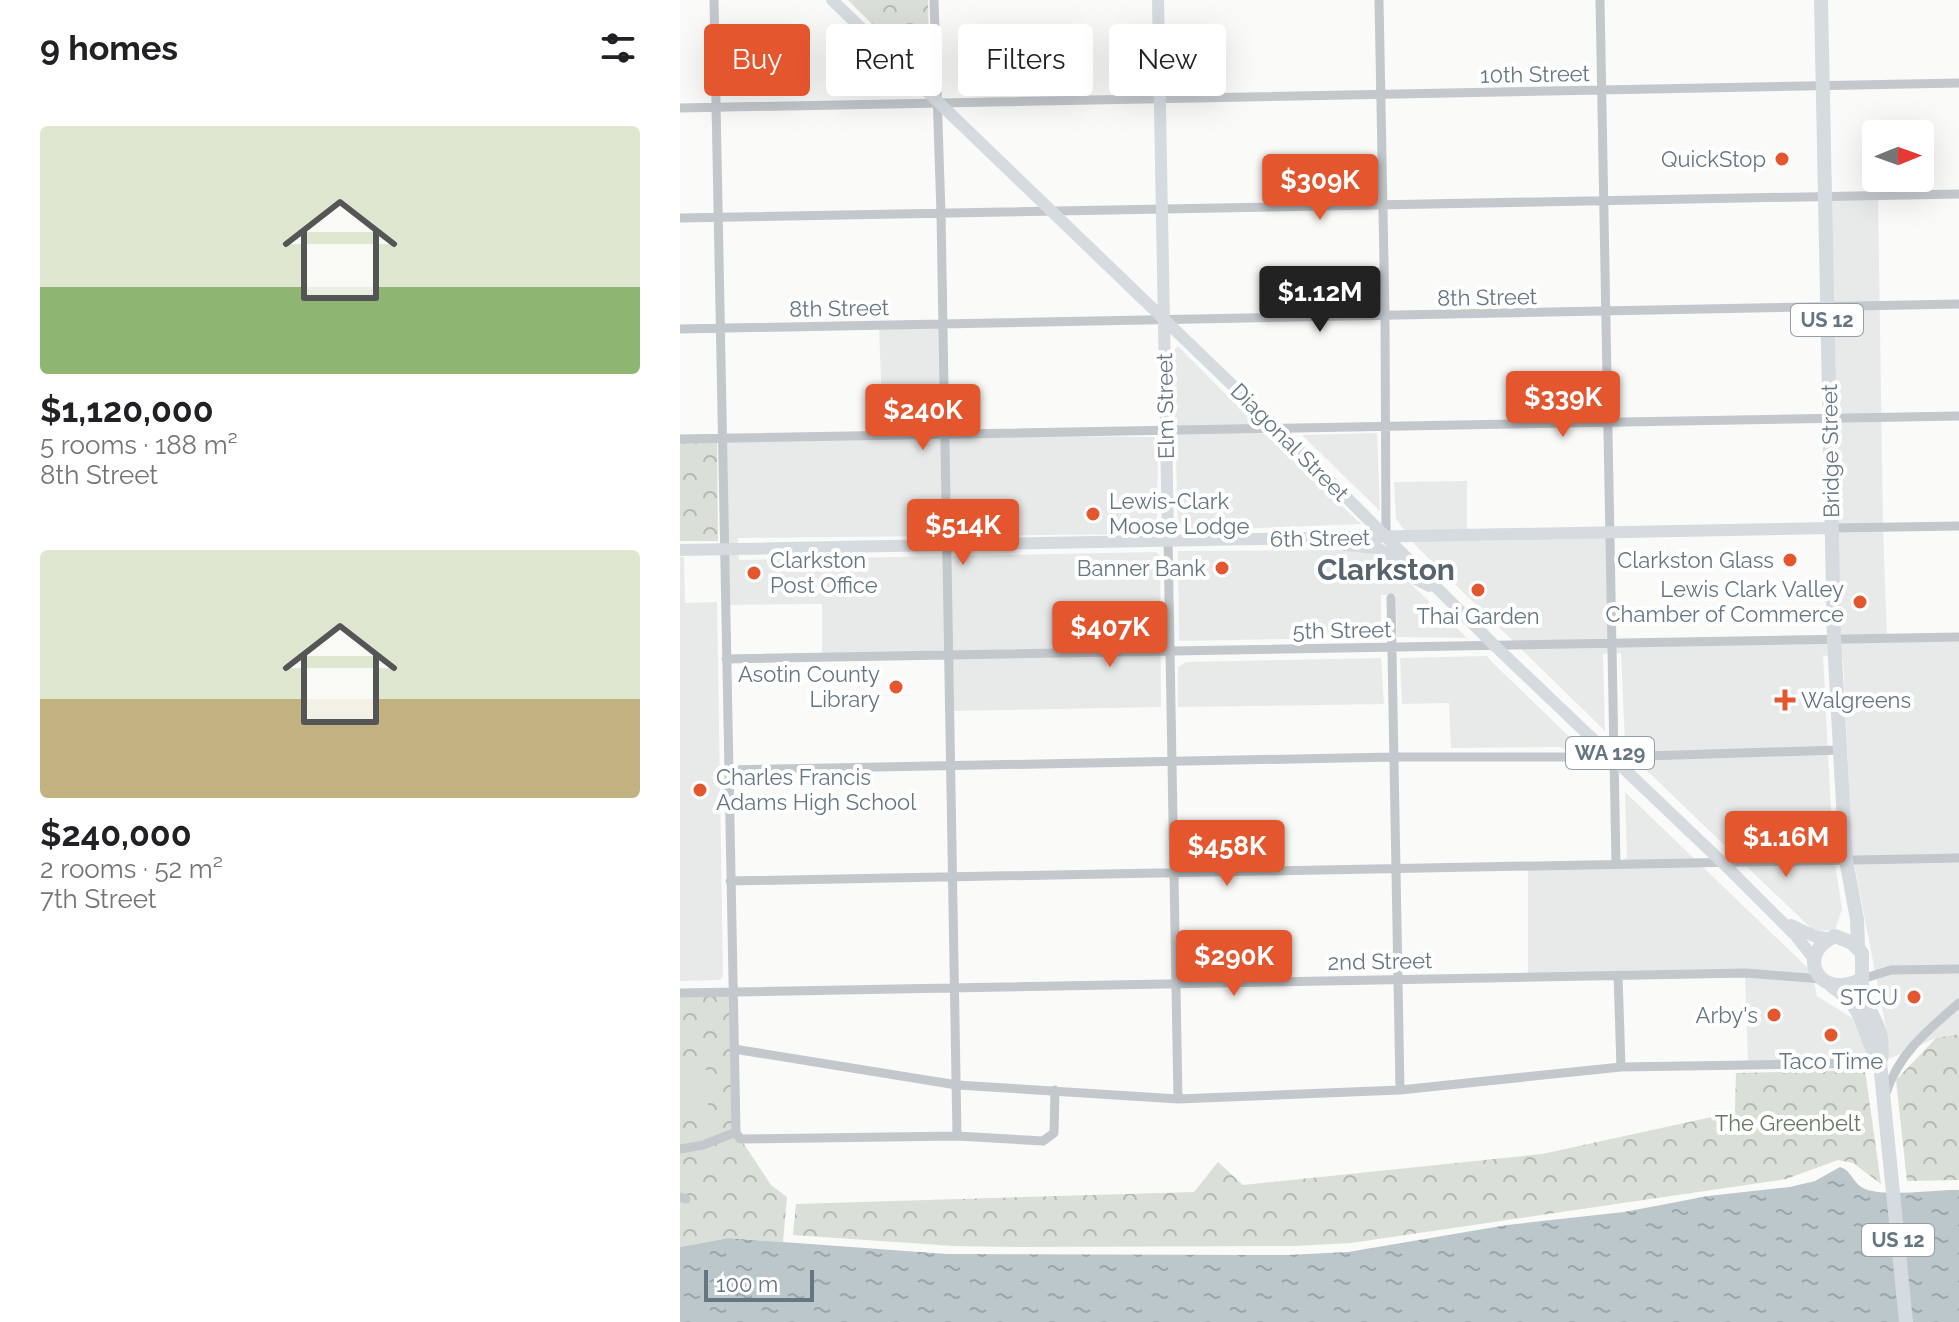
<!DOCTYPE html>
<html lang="en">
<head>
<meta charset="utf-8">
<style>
  :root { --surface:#fff; --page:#f2f2f2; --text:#202124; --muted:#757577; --accent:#e4572e }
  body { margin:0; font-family:Raleway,sans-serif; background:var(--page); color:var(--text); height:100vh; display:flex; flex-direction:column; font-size:30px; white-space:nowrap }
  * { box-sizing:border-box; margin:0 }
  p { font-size:26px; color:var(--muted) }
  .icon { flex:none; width:44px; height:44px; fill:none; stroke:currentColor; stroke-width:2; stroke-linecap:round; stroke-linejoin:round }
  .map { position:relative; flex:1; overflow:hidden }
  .side { display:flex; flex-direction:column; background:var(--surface); width:680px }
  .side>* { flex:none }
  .top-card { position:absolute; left:24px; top:24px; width:760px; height:72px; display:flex; gap:16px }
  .needle { width:52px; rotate:89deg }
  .controls { position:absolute; left:1182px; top:120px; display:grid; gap:16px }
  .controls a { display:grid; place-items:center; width:72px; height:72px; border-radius:8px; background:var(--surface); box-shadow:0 8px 32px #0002; font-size:40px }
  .scale { position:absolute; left:24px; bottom:20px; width:110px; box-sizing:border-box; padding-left:8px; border:4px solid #657683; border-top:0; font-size:22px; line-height:28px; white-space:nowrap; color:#657683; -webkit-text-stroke:6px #fff; paint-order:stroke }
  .price { position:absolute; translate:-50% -68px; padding:0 18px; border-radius:8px; background:var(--accent); color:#fff; font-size:26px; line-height:52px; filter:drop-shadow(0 2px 4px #0008) }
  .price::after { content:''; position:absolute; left:50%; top:48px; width:24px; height:18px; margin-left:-12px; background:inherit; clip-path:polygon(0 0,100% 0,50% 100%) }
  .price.on { background:#222; color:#fff }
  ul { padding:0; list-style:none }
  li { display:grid; align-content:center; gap:16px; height:424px; padding:0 40px }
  li span { display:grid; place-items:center; height:248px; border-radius:8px; color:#555 }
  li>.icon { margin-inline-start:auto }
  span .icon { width:144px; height:144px; fill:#fffc; stroke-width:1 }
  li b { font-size:34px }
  h2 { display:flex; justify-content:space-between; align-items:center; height:96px; padding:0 40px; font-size:34px }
  .tag { padding:0 28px; border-radius:8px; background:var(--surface); box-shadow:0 8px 32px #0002; font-size:28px; line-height:72px }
  .tag.on { background:var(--accent); color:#fff }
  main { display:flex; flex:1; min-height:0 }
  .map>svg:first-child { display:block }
</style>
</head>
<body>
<main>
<section class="side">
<h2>9 homes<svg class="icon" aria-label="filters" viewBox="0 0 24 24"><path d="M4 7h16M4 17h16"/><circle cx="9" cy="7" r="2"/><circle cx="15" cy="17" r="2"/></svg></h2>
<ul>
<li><span style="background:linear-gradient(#dfe7d0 65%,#8fb573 0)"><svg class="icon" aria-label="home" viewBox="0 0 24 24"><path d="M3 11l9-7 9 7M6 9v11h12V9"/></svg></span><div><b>$1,120,000</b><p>5 rooms · 188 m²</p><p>8th Street</p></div></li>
<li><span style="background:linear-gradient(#dfe7d0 60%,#c2b280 0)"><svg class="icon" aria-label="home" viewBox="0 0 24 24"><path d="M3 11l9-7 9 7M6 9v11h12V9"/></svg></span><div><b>$240,000</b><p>2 rooms · 52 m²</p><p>7th Street</p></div></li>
</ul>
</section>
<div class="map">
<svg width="1279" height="1322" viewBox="0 0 1279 1322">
  <defs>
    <pattern id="park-crowns" width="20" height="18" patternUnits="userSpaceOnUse" patternTransform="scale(2)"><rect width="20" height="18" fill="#dadfd7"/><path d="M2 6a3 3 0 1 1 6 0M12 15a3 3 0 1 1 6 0" fill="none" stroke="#b4b9b4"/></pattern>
    <pattern id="water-ripples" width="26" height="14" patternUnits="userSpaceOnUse" patternTransform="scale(2)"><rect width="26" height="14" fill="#bbc7cb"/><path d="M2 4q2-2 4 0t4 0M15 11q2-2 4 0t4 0" fill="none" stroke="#9ca6aa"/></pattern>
  </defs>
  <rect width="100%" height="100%" fill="#fafaf8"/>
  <path fill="#e8e9e9" d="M1198 196 1203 527 1207 638 1279 637V1034L1256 1038 1200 1063 1068 1064 1065 973 848 976V866L936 864 947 857 945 792 1132 972 1137 996 1172 1018 1210 1049 1172 852 1163 660 1143 655 1153 851 1162 909 1155 930 1134 931 961 765 945 743 941 653 923 654 925 731 737 547 716 519 714 482 787 481V534L930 532 933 642 1154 639 1145 197Z
    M262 324 265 435 474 437 478 441 477 527 471 534 58 538 59 560 476 552 480 556 481 707 269 711 268 655 142 657V604L45 605 43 438 203 436 199 325Z
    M498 346 588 437 681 524 502 531 498 528 493 351Z
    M697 433 700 511 622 435Z
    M679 550 703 557 787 638 717 637 716 595H701V637L499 641 498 551Z
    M0 557H4L5 603 37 602 43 976 40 980 0 981Z
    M807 656 813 663 899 746 888 750 880 747 771 748 769 703 722 704 720 658Z
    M701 658 704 704 498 707V667L506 662Z"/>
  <path fill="url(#park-crowns)" d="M168 0H248L250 82Z
    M37 438 38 541H0V439Z
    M53 991 56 1132 91 1185 107 1197 103 1242 48 1238 0 1247V993Z
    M1279 1034V1180L1227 1181 1216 1080 1256 1038Z
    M1185 1070 1201 1184 1173 1163 1158 1160 1106 1179 671 1243 614 1246 336 1247 274 1246 113 1235 116 1204 514 1192 538 1162 563 1185 862 1154 1055 1112 1056 1073Z"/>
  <path fill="#dadfd7" d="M15 1068 28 1070V1116L23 1121H0V1071Z"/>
  <path fill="url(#water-ripples)" d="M1160 1167C1171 1170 1173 1183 1183 1188 1201 1198 1256 1189 1279 1190V1322H0V1247L48 1238 267 1254 607 1255 668 1252 827 1225 944 1212 1028 1196 1110 1187 1135 1181Z"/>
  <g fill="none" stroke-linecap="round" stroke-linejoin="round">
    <path stroke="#c3c8cc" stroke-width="9" d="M254 0 261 214 277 1136
      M699 0 705 317 706 537
      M920 0 936 864
      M0 108 1279 83
      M0 218 1279 194
      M0 329 1279 304
      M0 439 1279 416
      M1152 528 1279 526
      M488 540 498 1099
      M711 598 720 1090
      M46 659 1279 637
      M49 770 713 757H934L1159 750
      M50 881 1279 858
      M938 975 941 1067
      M1182 979 1211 970 1279 969
      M0 993 1066 973 1141 979
      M54 1049 277 1085 498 1099 720 1090 941 1067 1200 1063
      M1206 1093C1219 1053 1248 1030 1279 1003
      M56 1132 60 1139 277 1136 363 1141 374 1133 375 1090
      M0 1149 23 1145 56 1132 34 0
      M0 1197 6 1199"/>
    <path stroke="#d6dbdf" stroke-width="12" d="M152 0 598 429 814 645 1044 864 1116 936 1135 960
      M478 0 488 540
      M665 545 697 548 708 554 732 577 749 586
      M0 550 1152 528
      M1111 925 1134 936 1150 939"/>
    <path stroke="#d6dbdf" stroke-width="14" d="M1141 0 1154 639 1166 860 1177 919 1178 947
      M1155 936 1172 943 1182 953V979C1139 1002 1114 954 1155 936Z
      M1182 979C1179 1010 1210 1023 1200 1063L1226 1322
      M1152 986C1190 1012 1178 1029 1200 1063"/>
  </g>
  <g fill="#e4572e" stroke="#fff" stroke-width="3">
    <circle cx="1102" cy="159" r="8"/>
    <circle cx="413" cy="514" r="8"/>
    <circle cx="1110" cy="560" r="8"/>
    <circle cx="542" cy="568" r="8"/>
    <circle cx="74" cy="573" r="8"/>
    <circle cx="798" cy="590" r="8"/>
    <circle cx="1180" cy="602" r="8"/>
    <circle cx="216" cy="687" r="8"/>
    <path d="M1101 688h8v8h8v8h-8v8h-8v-8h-8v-8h8z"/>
    <circle cx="20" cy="790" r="8"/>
    <circle cx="1234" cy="997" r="8"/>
    <circle cx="1094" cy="1015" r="8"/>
    <circle cx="1151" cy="1035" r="8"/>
  </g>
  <g text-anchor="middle" stroke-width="8" stroke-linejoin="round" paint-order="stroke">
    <g fill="#fff" stroke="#939fa8" stroke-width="2">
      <rect x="1111" y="304" width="72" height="32" rx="6"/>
      <rect x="886" y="737" width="88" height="32" rx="6"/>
      <rect x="1182" y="1224" width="72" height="32" rx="6"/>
    </g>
    <g font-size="20" font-weight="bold" fill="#657683">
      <text x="1147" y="327">US 12</text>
      <text x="930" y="760">WA 129</text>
      <text x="1218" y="1247">US 12</text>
    </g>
    <g font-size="22" fill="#657683" stroke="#fff">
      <text transform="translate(855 74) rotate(-1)" y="8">10th Street</text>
      <text transform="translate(807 297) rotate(-1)" y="8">8th Street</text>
      <text transform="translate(159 308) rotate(-1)" y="8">8th Street</text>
      <text transform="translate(485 406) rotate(-91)" y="8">Elm Street</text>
      <text transform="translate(610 442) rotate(45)" y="8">Diagonal Street</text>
      <text transform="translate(1150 451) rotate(-91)" y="8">Bridge Street</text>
      <text transform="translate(640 538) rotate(-1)" y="8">6th Street</text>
      <text transform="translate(662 630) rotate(-1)" y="8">5th Street</text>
      <text transform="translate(700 961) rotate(-1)" y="8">2nd Street</text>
    </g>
    <g font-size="22" fill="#657683" stroke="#fff" text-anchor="end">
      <text x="1086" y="167">QuickStop</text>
      <text x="429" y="509" text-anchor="start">Lewis-Clark<tspan x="429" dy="25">Moose Lodge</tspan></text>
      <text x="90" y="568" text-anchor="start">Clarkston<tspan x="90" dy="25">Post Office</tspan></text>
      <text x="1094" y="568">Clarkston Glass</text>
      <text x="526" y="576">Banner Bank</text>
      <text x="1164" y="597">Lewis Clark Valley<tspan x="1164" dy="25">Chamber of Commerce</tspan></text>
      <text x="798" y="624" text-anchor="middle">Thai Garden</text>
      <text x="200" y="682">Asotin County<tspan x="200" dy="25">Library</tspan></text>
      <text x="1121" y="708" text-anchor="start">Walgreens</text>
      <text x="36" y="785" text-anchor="start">Charles Francis<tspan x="36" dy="25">Adams High School</tspan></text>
      <text x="1218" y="1005">STCU</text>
      <text x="1078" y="1023">Arby's</text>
      <text x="1151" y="1069" text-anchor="middle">Taco Time</text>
    </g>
    <g font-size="22" fill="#687a64" stroke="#fff">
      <text x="1108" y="1131">The Greenbelt</text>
    </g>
    <g font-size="30" font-weight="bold" fill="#57646e" stroke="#fff">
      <text x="706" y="580">Clarkston</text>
    </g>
  </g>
</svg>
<div class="controls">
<a><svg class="needle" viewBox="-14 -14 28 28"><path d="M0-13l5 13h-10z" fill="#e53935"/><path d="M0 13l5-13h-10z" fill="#757577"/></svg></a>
</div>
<div class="scale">100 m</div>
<b class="price" style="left:640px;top:222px">$309K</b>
<b class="price on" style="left:640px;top:334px">$1.12M</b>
<b class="price" style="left:883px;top:439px">$339K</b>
<b class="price" style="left:243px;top:452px">$240K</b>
<b class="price" style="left:283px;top:567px">$514K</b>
<b class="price" style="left:430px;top:669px">$407K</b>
<b class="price" style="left:1106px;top:879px">$1.16M</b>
<b class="price" style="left:547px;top:888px">$458K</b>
<b class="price" style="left:554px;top:998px">$290K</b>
<div class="top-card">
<a class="tag on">Buy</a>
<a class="tag">Rent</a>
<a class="tag">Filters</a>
<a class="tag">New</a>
</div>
</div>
</main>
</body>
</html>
